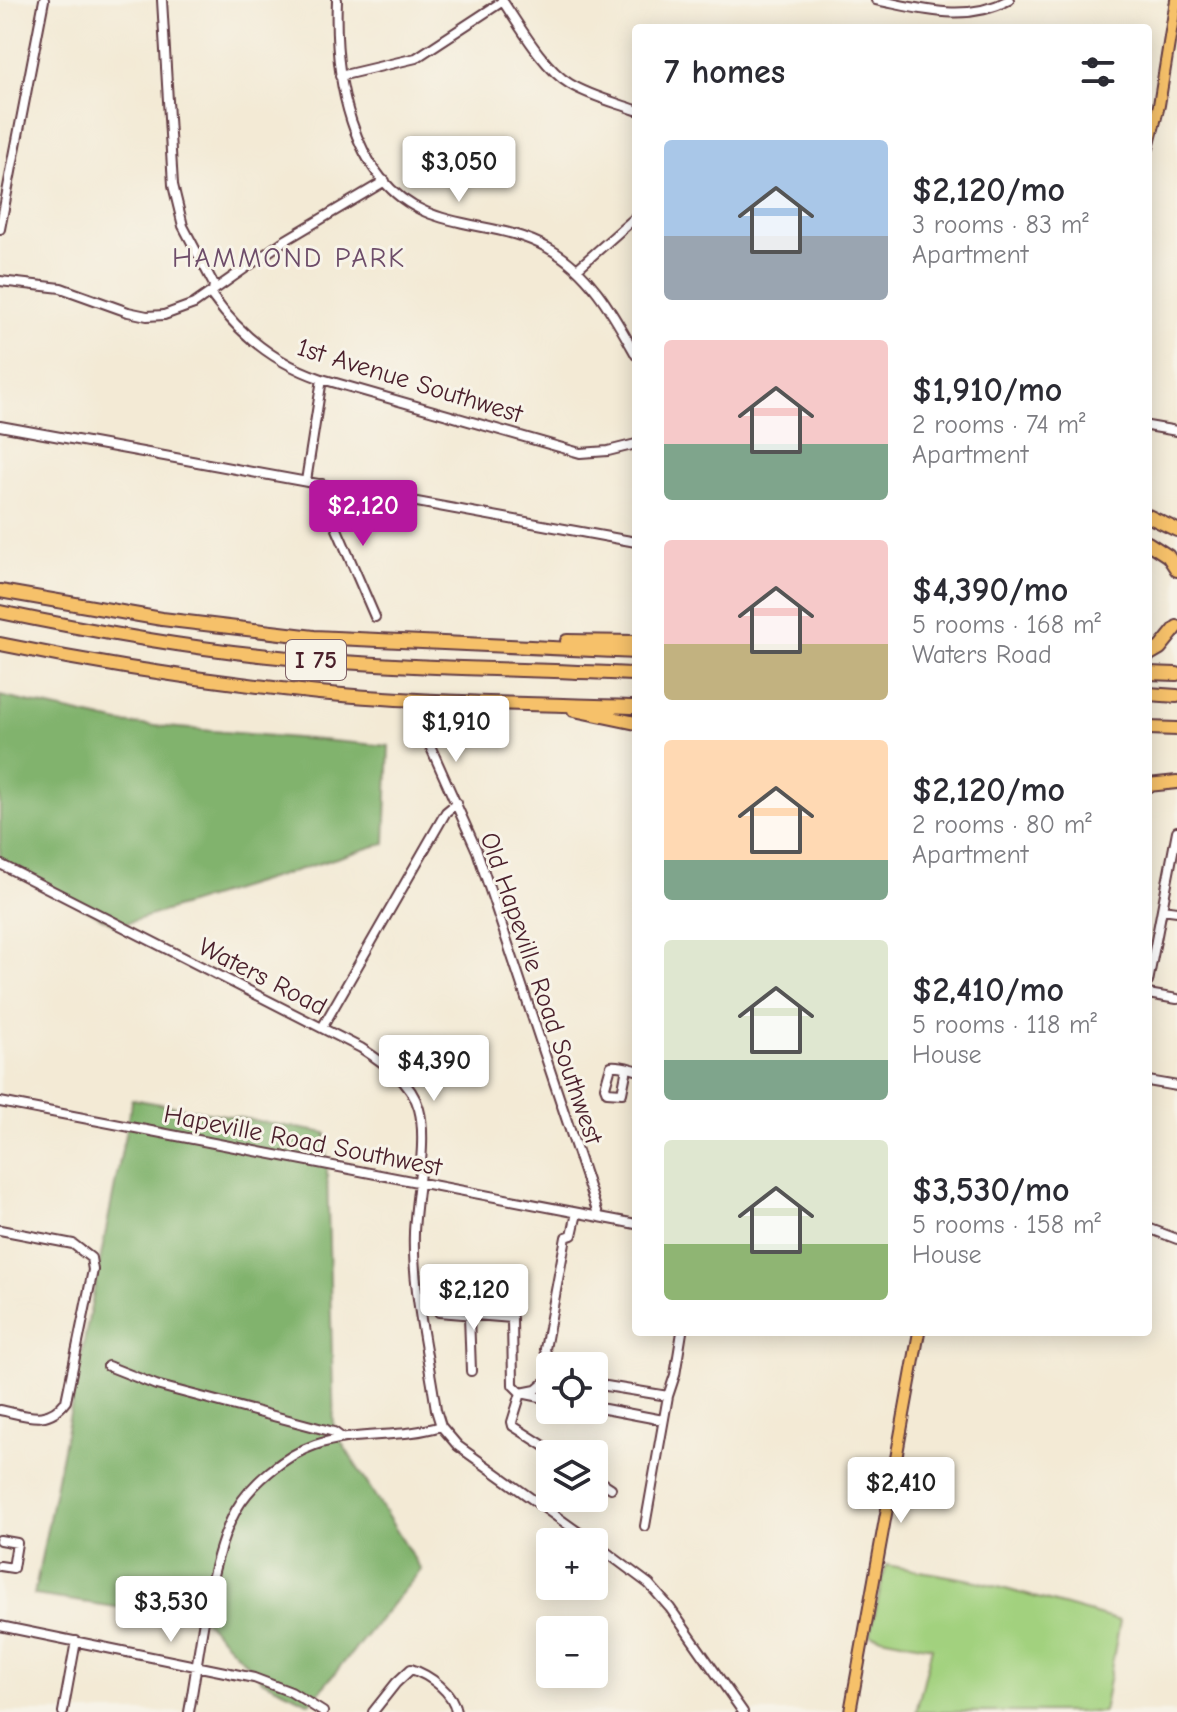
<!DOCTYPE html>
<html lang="en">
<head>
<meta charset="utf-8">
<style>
  :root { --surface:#fff; --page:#f7f7f7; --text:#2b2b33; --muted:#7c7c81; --accent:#b5179e }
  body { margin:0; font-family:"Comic Neue",sans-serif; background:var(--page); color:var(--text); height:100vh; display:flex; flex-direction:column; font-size:30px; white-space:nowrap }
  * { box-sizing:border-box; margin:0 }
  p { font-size:26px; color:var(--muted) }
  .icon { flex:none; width:44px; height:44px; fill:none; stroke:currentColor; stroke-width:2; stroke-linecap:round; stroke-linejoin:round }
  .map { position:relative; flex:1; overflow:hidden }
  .drawer { position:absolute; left:632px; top:24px; width:520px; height:1312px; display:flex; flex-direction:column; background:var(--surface); border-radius:8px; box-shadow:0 4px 20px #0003 }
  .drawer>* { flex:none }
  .controls { position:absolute; left:536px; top:1352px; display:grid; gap:16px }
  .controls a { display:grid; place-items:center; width:72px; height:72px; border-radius:8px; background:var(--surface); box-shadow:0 4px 20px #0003; font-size:40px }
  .price { position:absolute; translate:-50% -68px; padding:0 18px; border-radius:8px; background:#fff; color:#222; font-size:26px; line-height:52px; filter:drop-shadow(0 2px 4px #0008) }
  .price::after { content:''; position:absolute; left:50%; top:48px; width:24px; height:18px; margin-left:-12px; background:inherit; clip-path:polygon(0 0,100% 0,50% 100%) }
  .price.on { background:var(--accent); color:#fff }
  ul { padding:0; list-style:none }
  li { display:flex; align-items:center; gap:24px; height:200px; padding:0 32px }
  li span { display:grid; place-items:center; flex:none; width:224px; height:160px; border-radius:8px; color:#555 }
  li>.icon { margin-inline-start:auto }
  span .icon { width:96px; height:96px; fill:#fffc; stroke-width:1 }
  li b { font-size:34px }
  h2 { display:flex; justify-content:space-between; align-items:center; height:96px; padding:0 32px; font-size:34px }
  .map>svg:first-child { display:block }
</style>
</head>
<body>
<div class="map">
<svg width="1177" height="1712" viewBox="0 0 1177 1712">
  <rect width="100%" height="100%" fill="#f7f3e8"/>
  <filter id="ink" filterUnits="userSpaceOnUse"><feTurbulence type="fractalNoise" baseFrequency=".0125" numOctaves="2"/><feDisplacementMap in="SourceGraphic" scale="16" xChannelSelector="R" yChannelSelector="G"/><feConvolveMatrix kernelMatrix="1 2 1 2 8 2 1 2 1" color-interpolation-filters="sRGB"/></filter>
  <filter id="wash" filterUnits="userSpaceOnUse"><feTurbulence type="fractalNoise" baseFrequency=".006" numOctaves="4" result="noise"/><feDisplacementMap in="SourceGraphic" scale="32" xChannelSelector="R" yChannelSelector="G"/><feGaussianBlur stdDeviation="1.8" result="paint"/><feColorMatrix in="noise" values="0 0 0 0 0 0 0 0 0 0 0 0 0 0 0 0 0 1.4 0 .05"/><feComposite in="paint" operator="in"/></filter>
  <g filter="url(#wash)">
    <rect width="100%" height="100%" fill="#f3ead5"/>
    <path fill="#a2d17e" stroke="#767854" stroke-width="2" d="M886 1565 977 1581 1120 1621 1103 1712H916L932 1647 870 1635Z"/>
    <path fill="#81b36d" stroke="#66694c" stroke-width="2" d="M0 696 120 723 389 746 385 843 117 926 0 862Z
      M132 1099 326 1133 334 1430 421 1570 310 1703 263 1681 204 1620 34 1595Z"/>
  </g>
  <g filter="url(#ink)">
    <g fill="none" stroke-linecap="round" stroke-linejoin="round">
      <g stroke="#633d44" stroke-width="12">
        <path id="minor" d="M162 0 173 185 183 226 214 285 212 296C240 335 277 364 322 379L580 453 608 451 636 444
          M337 0C334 73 349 180 426 212 466 229 506 225 548 248 591 272 613 314 636 355
          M502 0C519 25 544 69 570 84 590 96 614 102 636 110
          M876 0C922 9 965 23 1009 0
          M340 76 416 58 503 1
          M0 229 44 0
          M577 269 636 217
          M0 281 61 288 128 312 147 316 164 315 194 304 284 241 385 181
          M0 426 636 542
          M1148 426 1177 431
          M306 481 322 379
          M322 484 324 499 375 617
          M427 739 477 851 599 1217
          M0 864 361 1048C384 1063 412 1082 419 1109 428 1141 415 1198 414 1233 412 1290 428 1353 436 1410L441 1426 458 1446 592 1542
          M1162 909 1177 911
          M1148 982 1177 831
          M1148 994 1177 999
          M322 1028 446 812 457 803
          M627 1068 622 1093 607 1092 605 1087 611 1066C619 1065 628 1068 636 1070
          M1148 1081 1177 1086
          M0 1102 636 1224
          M1148 1228 1177 1239
          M0 1230 73 1244 91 1258 93 1270 66 1401C47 1426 26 1415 0 1410
          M439 1312 512 1318 513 1385 521 1393 550 1399
          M469 1315 471 1371
          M108 1366 156 1385 334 1432 342 1438
          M550 1369 545 1349 566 1237 572 1235 577 1213
          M550 1378 536 1390 521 1393 512 1422 513 1426 557 1454
          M594 1384 668 1396
          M594 1407 663 1420
          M594 1477 611 1488
          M645 1526 668 1396 675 1375 682 1332
          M0 1540 17 1543 13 1568 0 1566
          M594 1543 649 1584 670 1608 743 1712
          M0 1626 254 1678 291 1692 323 1712
          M63 1712 76 1641
          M189 1712C200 1653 208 1561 236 1510 251 1483 286 1455 315 1445 356 1431 401 1439 441 1426
          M373 1712 396 1683 411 1669C430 1675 454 1693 456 1712"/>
      </g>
      <g stroke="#633d44" stroke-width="14">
        <path id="major" d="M1148 148 1159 105 1176 0
          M850 1712 919 1332"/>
      </g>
      <g stroke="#633d44" stroke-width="16">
        <path id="highway" d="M1148 516 1177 530
          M1148 543 1168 556 1177 570
          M0 591 162 619 314 637 636 652
          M0 612C96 632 191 649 289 658 404 668 520 669 636 674
          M567 641 636 642
          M0 644C106 666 212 682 319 693 424 703 531 704 636 707
          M1148 655 1160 648 1177 627
          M1148 673 1177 674
          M1148 694 1177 696
          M574 710 636 723
          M1148 728 1177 729
          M1148 785 1177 782"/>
      </g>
      <use href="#minor" stroke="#fff" stroke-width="8"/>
      <use href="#major" stroke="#f6c16b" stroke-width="10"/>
      <use href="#highway" stroke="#f6c16b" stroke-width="12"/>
    </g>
  </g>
  <g text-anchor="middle" stroke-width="6" stroke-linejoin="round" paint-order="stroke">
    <rect fill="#f7f3e8" stroke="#7e5f64" stroke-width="2" x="286" y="640" width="60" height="40" rx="6"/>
    <g font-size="24" font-weight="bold" fill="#4a1f2b">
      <text x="316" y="668">I 75</text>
    </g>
    <g font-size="26" fill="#4a1f2b" stroke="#f7f3e8">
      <text transform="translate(410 380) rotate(17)" y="9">1st Avenue Southwest</text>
      <text transform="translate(263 976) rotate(27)" y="9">Waters Road</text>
      <text transform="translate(542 988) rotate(71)" y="9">Old Hapeville Road Southwest</text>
      <text transform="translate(303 1140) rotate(11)" y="9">Hapeville Road Southwest</text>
    </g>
    <g font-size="28" letter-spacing="2" fill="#6d4c69" stroke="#f7f3e8">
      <text x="289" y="267">HAMMOND PARK</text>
    </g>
  </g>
</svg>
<div class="controls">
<a><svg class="icon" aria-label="locate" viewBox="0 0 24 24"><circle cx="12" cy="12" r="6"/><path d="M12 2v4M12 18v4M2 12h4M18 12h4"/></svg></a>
<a><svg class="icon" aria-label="layers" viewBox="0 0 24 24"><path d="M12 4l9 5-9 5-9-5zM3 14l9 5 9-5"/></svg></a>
<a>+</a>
<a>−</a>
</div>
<b class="price" style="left:459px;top:204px">$3,050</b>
<b class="price on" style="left:363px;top:548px">$2,120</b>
<b class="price" style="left:456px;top:764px">$1,910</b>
<b class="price" style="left:434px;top:1103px">$4,390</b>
<b class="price" style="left:474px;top:1332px">$2,120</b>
<b class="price" style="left:901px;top:1525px">$2,410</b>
<b class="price" style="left:171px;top:1644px">$3,530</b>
<section class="drawer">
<h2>7 homes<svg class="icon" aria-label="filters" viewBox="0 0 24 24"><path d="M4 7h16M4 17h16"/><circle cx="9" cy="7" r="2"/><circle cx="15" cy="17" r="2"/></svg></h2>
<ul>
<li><span style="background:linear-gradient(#a9c7e8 60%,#9aa5b1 0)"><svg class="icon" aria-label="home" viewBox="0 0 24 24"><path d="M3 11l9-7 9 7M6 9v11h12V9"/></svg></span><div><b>$2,120/mo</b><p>3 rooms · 83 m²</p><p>Apartment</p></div></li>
<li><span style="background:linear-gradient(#f6c9c9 65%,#7fa58c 0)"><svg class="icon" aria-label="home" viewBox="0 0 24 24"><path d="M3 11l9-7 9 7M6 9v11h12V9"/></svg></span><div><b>$1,910/mo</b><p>2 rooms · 74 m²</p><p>Apartment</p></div></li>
<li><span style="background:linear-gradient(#f6c9c9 65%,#c2b280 0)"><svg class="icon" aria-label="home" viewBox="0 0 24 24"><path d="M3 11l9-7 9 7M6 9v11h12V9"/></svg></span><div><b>$4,390/mo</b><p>5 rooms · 168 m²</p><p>Waters Road</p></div></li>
<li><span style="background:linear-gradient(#ffd9b3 75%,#7fa58c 0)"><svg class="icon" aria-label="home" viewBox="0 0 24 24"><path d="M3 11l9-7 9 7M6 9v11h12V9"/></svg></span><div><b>$2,120/mo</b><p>2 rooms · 80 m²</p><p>Apartment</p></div></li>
<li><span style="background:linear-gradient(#dfe7d0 75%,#7fa58c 0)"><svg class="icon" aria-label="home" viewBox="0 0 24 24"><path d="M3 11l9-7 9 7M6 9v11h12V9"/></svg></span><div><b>$2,410/mo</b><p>5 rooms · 118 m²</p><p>House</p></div></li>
<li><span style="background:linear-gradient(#dfe7d0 65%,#8fb573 0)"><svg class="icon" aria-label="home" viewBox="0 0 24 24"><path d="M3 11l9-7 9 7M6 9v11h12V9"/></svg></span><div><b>$3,530/mo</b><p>5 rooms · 158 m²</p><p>House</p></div></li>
</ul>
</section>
</div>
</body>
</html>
